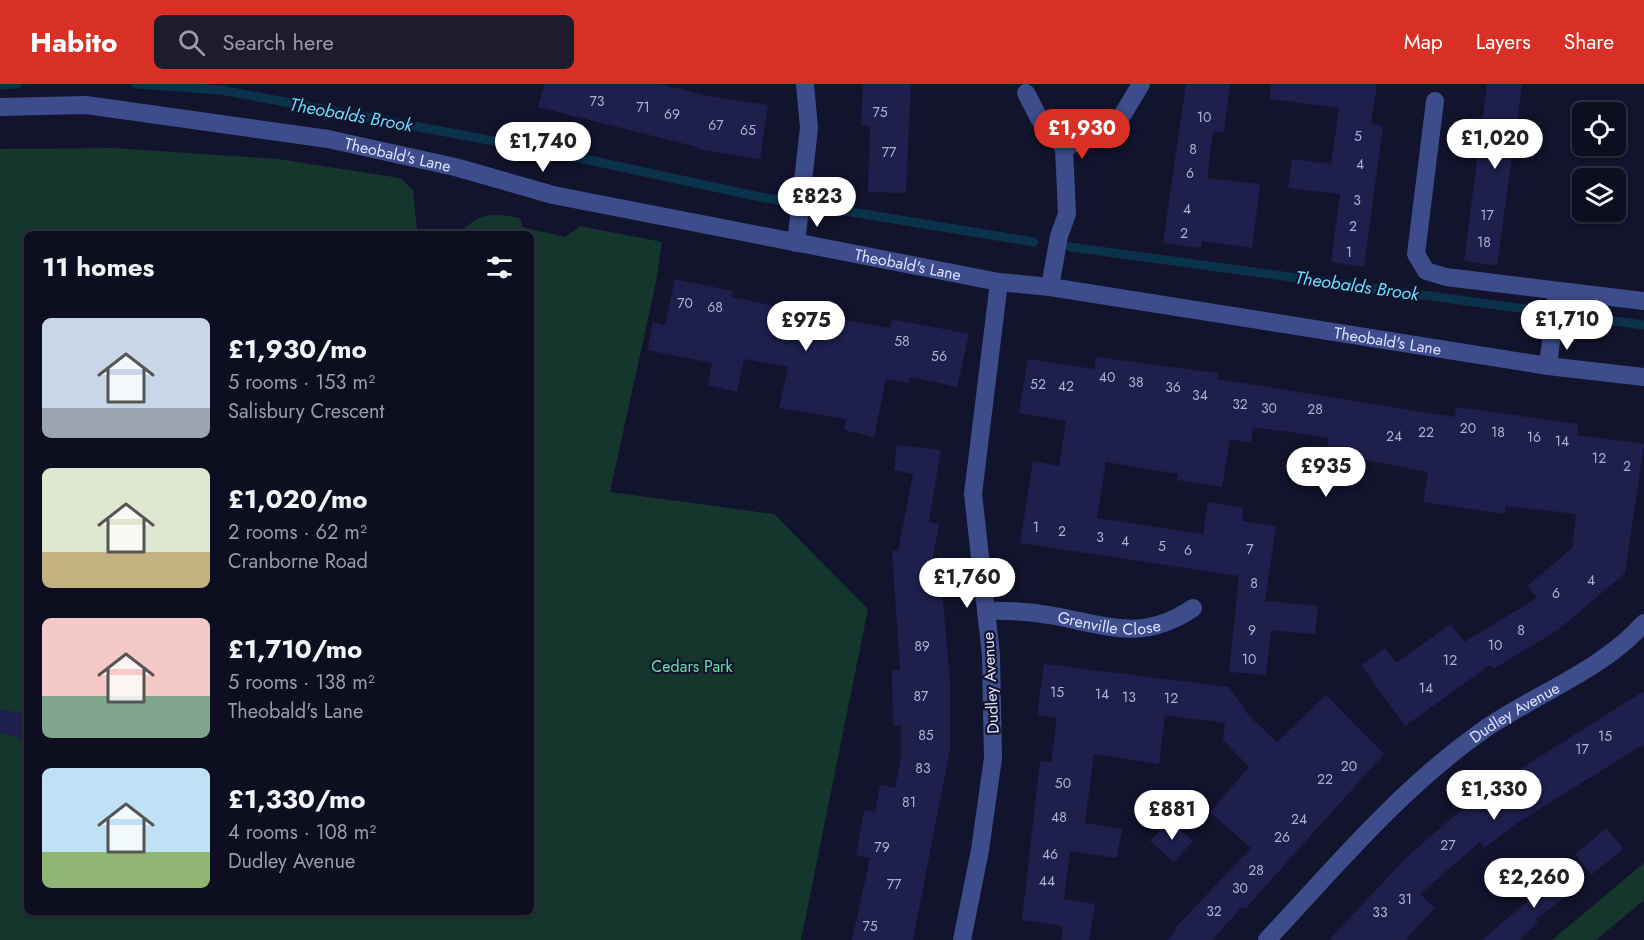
<!DOCTYPE html>
<html lang="en">
<head>
<meta charset="utf-8">
<style>
  :root { --surface:#0e0e21; --page:#1c1c2e; --text:#f1f3f6; --muted:#9b9ca5; --line:#2e2e3f; --accent:#d93025 }
  body { margin:0; font-family:Jost,sans-serif; background:var(--page); color:var(--text); height:100vh; display:flex; flex-direction:column; font-size:22px; white-space:nowrap }
  * { box-sizing:border-box; margin:0 }
  p { font-size:20px; color:var(--muted) }
  .icon { flex:none; width:33px; height:33px; fill:none; stroke:currentColor; stroke-width:2; stroke-linecap:round; stroke-linejoin:round }
  .map { position:relative; flex:1; overflow:hidden }
  .sheet { position:absolute; left:24px; top:147px; width:510px; height:684px; display:flex; flex-direction:column; background:var(--surface); border-radius:9px; box-shadow:0 2px 4px #0004,0 0 0 2px var(--line) }
  .sheet>* { flex:none }
  .fabs { position:absolute; left:1572px; top:18px; display:grid; gap:12px }
  .fabs a { display:grid; place-items:center; width:54px; height:54px; border-radius:9px; background:var(--surface); box-shadow:0 2px 4px #0004,0 0 0 2px var(--line); font-size:30px }
  .price { position:absolute; translate:-50% -51px; padding:0 14px; border-radius:21px; background:#fff; color:#222; font-size:20px; line-height:39px; filter:drop-shadow(0 2px 3px #0008) }
  .price::after { content:''; position:absolute; left:50%; top:36px; width:18px; height:14px; margin-left:-9px; background:inherit; clip-path:polygon(0 0,100% 0,50% 100%) }
  .price.on { background:var(--accent); color:#fff }
  ul { padding:0; list-style:none }
  li { display:flex; align-items:center; gap:18px; height:150px; padding:0 18px }
  li span { display:grid; place-items:center; flex:none; width:168px; height:120px; border-radius:9px; color:#555 }
  li>.icon { margin-inline-start:auto }
  span .icon { width:72px; height:72px; fill:#fffc; stroke-width:1 }
  li b { font-size:26px }
  h2 { display:flex; justify-content:space-between; align-items:center; height:72px; padding:0 18px; font-size:26px }
  header { display:flex; align-items:center; gap:36px; box-sizing:border-box; height:84px; padding:0 30px; background:var(--accent); color:#fff }
  header strong { font-size:28px }
  nav { display:flex; gap:33px; margin-inline-start:auto; font-size:21px }
  .search { width:420px; height:54px; background:var(--page); display:flex; align-items:center; gap:15px; box-sizing:border-box; padding:0 21px; border-radius:9px; color:var(--muted); font-size:22px }
  .map>svg:first-child { display:block }
</style>
</head>
<body>
<header>
<strong>Habito</strong>
<div class="search"><svg class="icon" aria-label="search" viewBox="0 0 24 24"><circle cx="10" cy="10" r="6"/><path d="M15 15l6 6"/></svg>Search here</div>
<nav><a>Map</a><a>Layers</a><a>Share</a></nav>
</header>
<div class="map">
<svg width="1644" height="856" viewBox="0 0 1644 856">
  <rect width="100%" height="100%" fill="#12132c"/>
  <path fill="#15362d" d="M114 64 278 75 400 94 413 106 417 145 430 150H27V828H531V150H459C481 127 491 129 520 134L522 143 565 153 580 142 662 158 656 198 610 408 774 430 868 525 801 856H0V65Z
    M1644 779V816L1596 856H1552Z"/>
  <g fill="none" stroke-linecap="round" stroke-linejoin="round">
    <path stroke="#0b324b" stroke-width="9" d="M136 0 221 6 494 57
      M0 1 17 0
      M529 63 760 113 1034 158
      M1070 163 1644 241"/>
  </g>
  <path fill="#1e1f4d" d="M544 0H659L709 12 768 21 760 75 697 65V63L538 23Z
    M863 0H911L906 109 868 108 870 42 861 41Z
    M1186 0H1230L1224 48 1213 47 1207 94 1260 100 1252 164 1202 157 1201 164 1163 159Z
    M1271 0H1377L1371 40 1383 42 1364 183 1331 178 1340 110 1288 104 1292 75 1331 80 1339 24 1270 15Z
    M1487 0H1522L1517 39 1537 42 1533 68 1513 65 1497 182 1464 177Z
    M675 195 733 207 732 213 821 232 890 244 892 235 969 250 957 303 910 293 909 299 886 295 874 353 844 346 846 335 779 324 788 283 744 275 737 308 708 301 712 279 647 266 653 238 665 241Z
    M1096 273 1218 289 1217 295 1455 333 1456 323 1578 340 1577 351 1644 360 1625 489 1558 546 1493 585 1490 581 1405 642 1361 581 1385 564 1396 579 1451 540 1464 558 1537 514 1527 502 1572 464 1576 430 1506 422 1505 430 1423 418 1428 388 1326 368 1329 354 1277 346 1253 344 1251 359 1230 355 1222 403 1177 396 1178 390 1106 378 1097 434 1203 450 1208 418 1243 424 1242 437 1276 442 1265 517 1318 522 1315 550 1271 546 1266 591 1229 588 1239 492 1020 459 1033 377 1059 382 1066 337 1019 329 1028 275 1094 285Z
    M897 361 941 366 929 438 939 440 929 494H941L950 597V665L913 856H852L870 774 856 771 864 726 875 728 880 701 895 704 901 673V641L893 642 892 586H900L892 467H898L913 390 894 386Z
    M1044 580 1229 603 1249 632 1277 658 1326 611 1384 670 1245 825 1242 823 1212 856H1167L1177 846 1175 844 1251 764 1210 728 1249 683 1223 656 1225 639 1165 631 1159 680 1094 670 1085 739 1122 745 1117 774 1070 767 1064 815 1095 820 1089 856H1061L1063 842 1022 836 1040 677 1051 678 1057 634 1037 631Z
    M1644 607V660L1517 739 1484 764 1480 758 1420 810 1435 824 1405 856H1329L1407 773 1453 733 1501 697Z
    M0 625 27 630V655L0 649Z
    M1170 737 1193 757 1174 778 1150 757Z
    M1607 744 1623 765 1591 791 1575 770Z
    M1564 786 1578 805 1535 835 1538 838 1519 856H1482Z"/>
  <g fill="none" stroke-linecap="round" stroke-linejoin="round">
    <g stroke="#3d4c8b" stroke-width="18">
      <path d="M1026 9 1040 36 1064 64 1117 40 1141 0"/>
      <path d="M1435 17 1416 170 1426 187 1446 193 1644 217"/>
      <path id="s1" d="M0 23 86 21 328 55 455 83 553 111 999 198 1050 203 1548 282 1644 293"/>
      <path d="M796 159 809 44 805 0"/>
      <path d="M1050 203 1059 152 1067 130 1064 64"/>
      <path d="M1548 282 1557 207"/>
      <path id="s2" d="M986 527C1010 526 1032 528 1055 532 1109 542 1143 558 1193 524"/>
      <path d="M962 856 980 766 993 674 991 571 973 410 999 198"/>
      <path id="s3" d="M1267 856C1335 783 1400 705 1482 647 1533 611 1603 586 1644 539"/>
    </g>
  </g>
  <g text-anchor="middle" stroke-width="4.5" stroke-linejoin="round" paint-order="stroke">
    <g font-size="14" fill="#adb0d2">
      <text x="597" y="22">73</text>
      <text x="643" y="28">71</text>
      <text x="880" y="33">75</text>
      <text x="672" y="35">69</text>
      <text x="1204" y="38">10</text>
      <text x="716" y="46">67</text>
      <text x="748" y="51">65</text>
      <text x="1358" y="57">5</text>
      <text x="1193" y="70">8</text>
      <text x="889" y="73">77</text>
      <text x="1360" y="85">4</text>
      <text x="1190" y="94">6</text>
      <text x="1357" y="121">3</text>
      <text x="1187" y="130">4</text>
      <text x="1487" y="136">17</text>
      <text x="1353" y="147">2</text>
      <text x="1184" y="154">2</text>
      <text x="1484" y="163">18</text>
      <text x="1349" y="173">1</text>
      <text x="685" y="224">70</text>
      <text x="715" y="228">68</text>
      <text x="902" y="262">58</text>
      <text x="939" y="277">56</text>
      <text x="1107" y="298">40</text>
      <text x="1136" y="303">38</text>
      <text x="1038" y="305">52</text>
      <text x="1066" y="307">42</text>
      <text x="1173" y="308">36</text>
      <text x="1200" y="316">34</text>
      <text x="1240" y="325">32</text>
      <text x="1269" y="329">30</text>
      <text x="1315" y="330">28</text>
      <text x="1468" y="349">20</text>
      <text x="1426" y="353">22</text>
      <text x="1498" y="353">18</text>
      <text x="1394" y="357">24</text>
      <text x="1534" y="358">16</text>
      <text x="1562" y="362">14</text>
      <text x="1599" y="379">12</text>
      <text x="1627" y="387">2</text>
      <text x="1036" y="448">1</text>
      <text x="1062" y="452">2</text>
      <text x="1100" y="458">3</text>
      <text x="1125" y="462">4</text>
      <text x="1162" y="467">5</text>
      <text x="1250" y="470">7</text>
      <text x="1188" y="471">6</text>
      <text x="1591" y="501">4</text>
      <text x="1254" y="504">8</text>
      <text x="1556" y="514">6</text>
      <text x="1252" y="551">9</text>
      <text x="1521" y="551">8</text>
      <text x="1495" y="566">10</text>
      <text x="922" y="567">89</text>
      <text x="1249" y="580">10</text>
      <text x="1450" y="581">12</text>
      <text x="1426" y="609">14</text>
      <text x="1057" y="613">15</text>
      <text x="1102" y="615">14</text>
      <text x="921" y="617">87</text>
      <text x="1129" y="618">13</text>
      <text x="1171" y="619">12</text>
      <text x="926" y="656">85</text>
      <text x="1605" y="657">15</text>
      <text x="1582" y="670">17</text>
      <text x="1349" y="687">20</text>
      <text x="923" y="689">83</text>
      <text x="1325" y="700">22</text>
      <text x="1063" y="704">50</text>
      <text x="909" y="723">81</text>
      <text x="1059" y="738">48</text>
      <text x="1299" y="740">24</text>
      <text x="1282" y="758">26</text>
      <text x="1448" y="766">27</text>
      <text x="882" y="768">79</text>
      <text x="1050" y="775">46</text>
      <text x="1256" y="791">28</text>
      <text x="1047" y="802">44</text>
      <text x="894" y="805">77</text>
      <text x="1240" y="809">30</text>
      <text x="1405" y="820">31</text>
      <text x="1214" y="832">32</text>
      <text x="1380" y="833">33</text>
      <text x="870" y="847">75</text>
    </g>
    <g font-size="16" fill="#dde1ff" stroke="#12132c">
      <text dy="6" stroke="none"><textPath href="#s1" startOffset="402">Theobald's Lane</textPath></text>
      <text dy="6" stroke="none"><textPath href="#s1" startOffset="924">Theobald's Lane</textPath></text>
      <text dy="6" stroke="none"><textPath href="#s1" startOffset="1410">Theobald's Lane</textPath></text>
      <text dy="6" stroke="none"><textPath href="#s2" startOffset="124">Grenville Close</textPath></text>
      <text transform="translate(990 599) rotate(-93)" y="6">Dudley Avenue</text>
      <text dy="6" stroke="none"><textPath href="#s3" startOffset="338">Dudley Avenue</textPath></text>
    </g>
    <g font-size="16" fill="#67e1a6" stroke="#12132c">
      <text x="692" y="588">Cedars Park</text>
    </g>
    <g font-size="18" font-style="italic" fill="#6bddfe" stroke="#12132c">
      <text transform="translate(351 31) rotate(10)" y="6">Theobalds Brook</text>
      <text transform="translate(1357 202) rotate(8)" y="6">Theobalds Brook</text>
    </g>
  </g>
</svg>
<div class="fabs">
<a><svg class="icon" aria-label="locate" viewBox="0 0 24 24"><circle cx="12" cy="12" r="6"/><path d="M12 2v4M12 18v4M2 12h4M18 12h4"/></svg></a>
<a><svg class="icon" aria-label="layers" viewBox="0 0 24 24"><path d="M12 4l9 5-9 5-9-5zM3 14l9 5 9-5"/></svg></a>
</div>
<b class="price on" style="left:1082px;top:76px">£1,930</b>
<b class="price" style="left:1495px;top:86px">£1,020</b>
<b class="price" style="left:543px;top:89px">£1,740</b>
<b class="price" style="left:817px;top:144px">£823</b>
<b class="price" style="left:1567px;top:267px">£1,710</b>
<b class="price" style="left:806px;top:268px">£975</b>
<b class="price" style="left:1326px;top:414px">£935</b>
<b class="price" style="left:967px;top:525px">£1,760</b>
<b class="price" style="left:1494px;top:737px">£1,330</b>
<b class="price" style="left:1172px;top:757px">£881</b>
<b class="price" style="left:1534px;top:825px">£2,260</b>
<section class="sheet">
<h2>11 homes<svg class="icon" aria-label="filters" viewBox="0 0 24 24"><path d="M4 7h16M4 17h16"/><circle cx="9" cy="7" r="2"/><circle cx="15" cy="17" r="2"/></svg></h2>
<ul>
<li><span style="background:linear-gradient(#c9d6e8 75%,#9aa5b1 0)"><svg class="icon" aria-label="home" viewBox="0 0 24 24"><path d="M3 11l9-7 9 7M6 9v11h12V9"/></svg></span><div><b>£1,930/mo</b><p>5 rooms · 153 m²</p><p>Salisbury Crescent</p></div></li>
<li><span style="background:linear-gradient(#dfe7d0 70%,#c2b280 0)"><svg class="icon" aria-label="home" viewBox="0 0 24 24"><path d="M3 11l9-7 9 7M6 9v11h12V9"/></svg></span><div><b>£1,020/mo</b><p>2 rooms · 62 m²</p><p>Cranborne Road</p></div></li>
<li><span style="background:linear-gradient(#f6c9c9 65%,#7fa58c 0)"><svg class="icon" aria-label="home" viewBox="0 0 24 24"><path d="M3 11l9-7 9 7M6 9v11h12V9"/></svg></span><div><b>£1,710/mo</b><p>5 rooms · 138 m²</p><p>Theobald's Lane</p></div></li>
<li><span style="background:linear-gradient(#bfe0f5 70%,#8fb573 0)"><svg class="icon" aria-label="home" viewBox="0 0 24 24"><path d="M3 11l9-7 9 7M6 9v11h12V9"/></svg></span><div><b>£1,330/mo</b><p>4 rooms · 108 m²</p><p>Dudley Avenue</p></div></li>
</ul>
</section>
</div>
</body>
</html>
